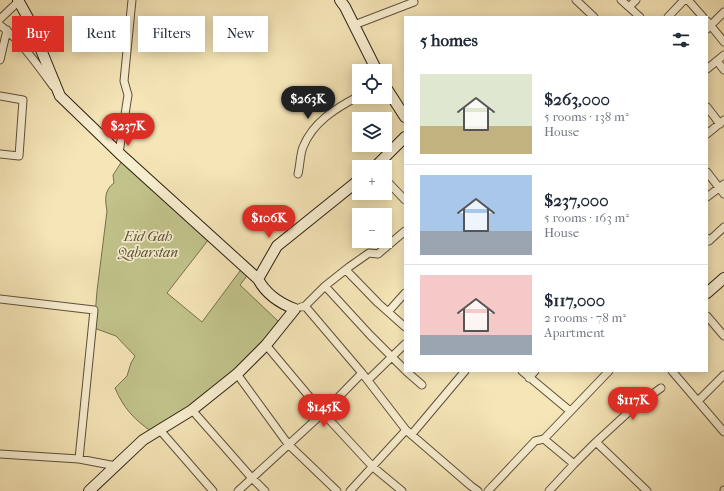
<!DOCTYPE html>
<html lang="en">
<head>
<meta charset="utf-8">
<style>
  :root { --surface:#fff; --page:#f2f2f3; --text:#1f2937; --muted:#747a83; --line:#e0e1e3; --accent:#d93025 }
  body { margin:0; font-family:"IM FELL French Canon",serif; background:var(--page); color:var(--text); height:100vh; display:flex; flex-direction:column; font-size:15px; white-space:nowrap }
  * { box-sizing:border-box; margin:0 }
  p { font-size:13px; color:var(--muted) }
  .icon { flex:none; width:22px; height:22px; fill:none; stroke:currentColor; stroke-width:2; stroke-linecap:round; stroke-linejoin:round }
  .map { position:relative; flex:1; overflow:hidden }
  .drawer { position:absolute; left:404px; top:16px; width:304px; height:356px; display:flex; flex-direction:column; background:var(--surface); border-radius:0px; box-shadow:0 2px 10px #0003 }
  .drawer>* { flex:none }
  .hud { position:absolute; left:12px; top:16px; width:332px; height:36px; display:flex; gap:8px }
  .controls { position:absolute; left:352px; top:64px; display:grid; gap:8px }
  .controls a { display:grid; place-items:center; width:40px; height:40px; border-radius:0px; background:var(--surface); box-shadow:0 2px 10px #0003; font-size:20px }
  .price { position:absolute; translate:-50% -34px; padding:0 9px; border-radius:14px; background:var(--accent); color:#fff; font-size:13px; line-height:26px; filter:drop-shadow(0 1px 2px #0008) }
  .price::after { content:''; position:absolute; left:50%; top:24px; width:12px; height:9px; margin-left:-6px; background:inherit; clip-path:polygon(0 0,100% 0,50% 100%) }
  .price.current { background:#222; color:#fff }
  ul { padding:0; list-style:none }
  li { display:flex; align-items:center; gap:12px; height:100px; padding:0 16px }
  li+li { border-top:1px solid var(--line) }
  li span { display:grid; place-items:center; flex:none; width:112px; height:80px; border-radius:0px; color:#555 }
  li>.icon { margin-inline-start:auto }
  span .icon { width:48px; height:48px; fill:#fffc; stroke-width:1 }
  li b { font-size:17px }
  h2 { display:flex; justify-content:space-between; align-items:center; height:48px; padding:0 16px; font-size:17px }
  .pill { padding:0 14px; border-radius:0px; background:var(--surface); box-shadow:0 2px 10px #0003; font-size:14px; line-height:36px }
  .pill.current { background:var(--accent); color:#fff }
  .map>svg:first-child { display:block }
</style>
</head>
<body>
<div class="map">
<svg width="724" height="491" viewBox="0 0 724 491">
  <rect width="100%" height="100%" fill="#f5e5b7"/>
  <filter id="stains"><feTurbulence type="fractalNoise" baseFrequency=".005" numOctaves="4"/><feColorMatrix values="0 0 0 0 .2 0 0 0 0 .09 0 0 0 0 .02 0 0 0 .5 -.17"/></filter>
  <radialGradient id="worn" r=".72"><stop offset=".6" stop-color="#630" stop-opacity="0"/><stop offset="1" stop-color="#630" stop-opacity=".3"/></radialGradient>
  <path fill="#c1c38b" stroke="#76714e" d="M122 161 209 239 167 293 202 322 243 267 249 273 240 285 279 322 266 343 191 408 152 432C134 419 124 409 115 388L127 376 131 363 135 356 116 336 94 328 97 291 107 211C105 200 104 190 114 183L113 175Z"/>
  <g fill="none" stroke-linecap="round" stroke-linejoin="round">
    <g stroke="#5d503b" stroke-width="9">
      <path id="street" d="M576 0 594 17
        M621 0 640 17
        M688 0 703 17
        M629 7 636 0
        M668 17 684 0
        M0 19 19 1
        M707 21 724 42
        M0 25C21 41 37 64 53 86
        M354 25 414 2
        M707 29 724 12
        M0 60 7 30
        M717 61 724 70
        M707 69 724 55
        M0 96 23 100 19 156 0 154
        M707 107 720 124
        M707 134 724 120
        M119 153 128 95 124 81 132 0
        M707 172 724 194
        M298 174C300 166 300 155 303 147 313 122 336 108 359 96
        M385 179 405 200
        M707 197 724 184
        M707 238 709 241 724 227
        M346 270 378 303 405 327
        M325 286 370 335 405 370
        M0 299 94 310 79 459
        M305 306 362 373 406 430 471 486 478 491
        M301 307 305 306 325 286 349 267 369 253 378 254 405 231
        M388 312 405 293
        M707 316 724 336
        M266 345 323 413 373 467 402 491
        M406 371 422 385
        M522 371 570 411
        M672 371 724 432
        M237 374 288 444 337 491
        M529 378 535 371
        M368 380 405 344
        M698 401 724 375
        M192 410 250 476 265 491
        M159 429 213 491
        M412 434 465 371
        M544 439 574 464 549 491
        M596 442 633 408 661 388
        M0 454 79 459 116 466
        M574 464 596 442 647 491
        M238 491 323 413 362 373
        M350 491 406 430
        M488 491 535 441 544 439 609 371
        M724 491V490"/>
    </g>
    <g stroke="#2a1f12" stroke-width="12">
      <path id="secondary" d="M18 0 28 18 60 96 119 153 258 279
        M340 0 345 7 377 71
        M385 86 405 117
        M375 167 405 137
        M707 293 724 278
        M89 491 143 440 192 410 237 374 266 345 295 309C279 303 266 294 258 279L277 246 359 180"/>
    </g>
    <use href="#street" stroke="#f8eed0" stroke-width="7"/>
    <use href="#secondary" stroke="#f8eed0" stroke-width="10"/>
  </g>
  <g text-anchor="middle" stroke-width="3.5" stroke-linejoin="round" paint-order="stroke">
    <g font-size="14" font-style="italic" fill="#575036" stroke="#f8eed0">
      <text x="148" y="241">Eid Gah<tspan x="148" dy="16">Qabarstan</tspan></text>
    </g>
  </g>
  <rect width="100%" height="100%" filter="url(#stains)"/>
  <rect width="100%" height="100%" fill="url(#worn)"/>
</svg>
<div class="controls">
<a><svg class="icon" aria-label="locate" viewBox="0 0 24 24"><circle cx="12" cy="12" r="6"/><path d="M12 2v4M12 18v4M2 12h4M18 12h4"/></svg></a>
<a><svg class="icon" aria-label="layers" viewBox="0 0 24 24"><path d="M12 4l9 5-9 5-9-5zM3 14l9 5 9-5"/></svg></a>
<a>+</a>
<a>−</a>
</div>
<b class="price current" style="left:308px;top:120px">$263K</b>
<b class="price" style="left:128px;top:147px">$237K</b>
<b class="price" style="left:269px;top:239px">$106K</b>
<b class="price" style="left:633px;top:421px">$117K</b>
<b class="price" style="left:324px;top:428px">$145K</b>
<div class="hud">
<a class="pill current">Buy</a>
<a class="pill">Rent</a>
<a class="pill">Filters</a>
<a class="pill">New</a>
</div>
<section class="drawer">
<h2>5 homes<svg class="icon" aria-label="filters" viewBox="0 0 24 24"><path d="M4 7h16M4 17h16"/><circle cx="9" cy="7" r="2"/><circle cx="15" cy="17" r="2"/></svg></h2>
<ul>
<li><span style="background:linear-gradient(#dfe7d0 65%,#c2b280 0)"><svg class="icon" aria-label="home" viewBox="0 0 24 24"><path d="M3 11l9-7 9 7M6 9v11h12V9"/></svg></span><div><b>$263,000</b><p>5 rooms · 138 m²</p><p>House</p></div></li>
<li><span style="background:linear-gradient(#a9c7e8 70%,#9aa5b1 0)"><svg class="icon" aria-label="home" viewBox="0 0 24 24"><path d="M3 11l9-7 9 7M6 9v11h12V9"/></svg></span><div><b>$237,000</b><p>5 rooms · 163 m²</p><p>House</p></div></li>
<li><span style="background:linear-gradient(#f6c9c9 75%,#9aa5b1 0)"><svg class="icon" aria-label="home" viewBox="0 0 24 24"><path d="M3 11l9-7 9 7M6 9v11h12V9"/></svg></span><div><b>$117,000</b><p>2 rooms · 78 m²</p><p>Apartment</p></div></li>
</ul>
</section>
</div>
</body>
</html>
